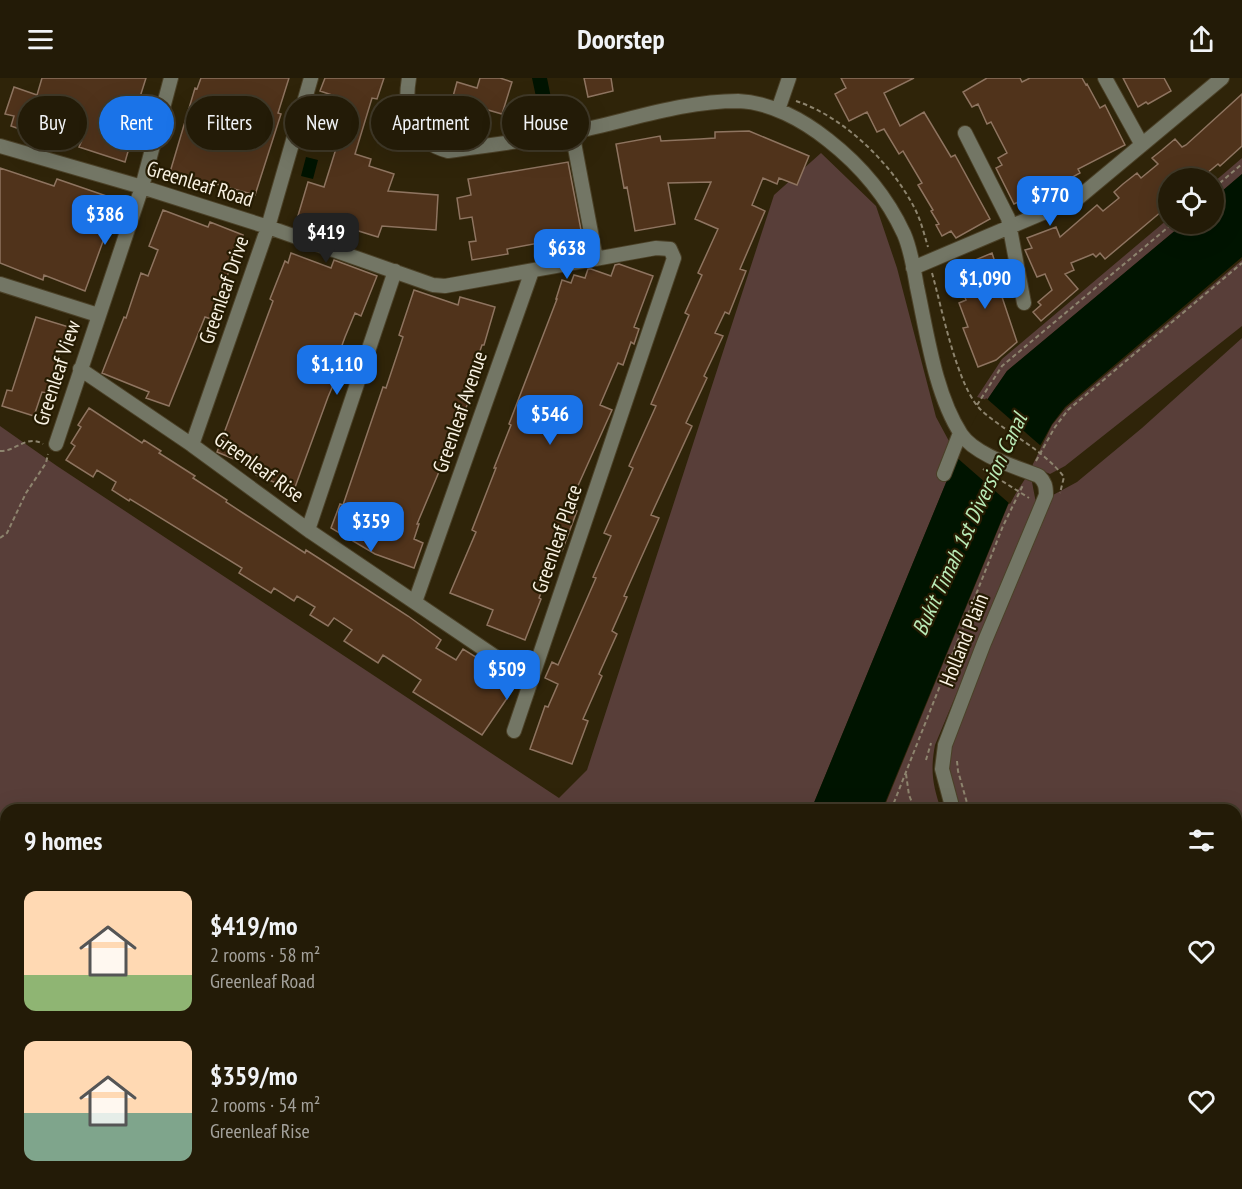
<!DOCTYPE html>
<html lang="en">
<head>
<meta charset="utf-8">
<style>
  :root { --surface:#231b07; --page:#2f2815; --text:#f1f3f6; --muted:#a3a19b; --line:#403928; --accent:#1a73e8 }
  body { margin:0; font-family:"PT Sans Narrow",sans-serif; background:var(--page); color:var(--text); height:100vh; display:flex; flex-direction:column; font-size:22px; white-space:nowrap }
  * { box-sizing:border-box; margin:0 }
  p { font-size:20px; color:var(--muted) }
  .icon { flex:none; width:33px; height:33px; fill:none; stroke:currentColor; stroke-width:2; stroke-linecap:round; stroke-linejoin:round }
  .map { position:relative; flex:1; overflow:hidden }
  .drawer { position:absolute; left:0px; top:726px; width:1242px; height:386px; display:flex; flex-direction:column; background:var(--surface); border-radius:18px 18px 0 0; box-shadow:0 6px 24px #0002,0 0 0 2px var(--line) }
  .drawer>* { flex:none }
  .top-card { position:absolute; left:18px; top:18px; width:600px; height:54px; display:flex; gap:12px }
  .buttons { position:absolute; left:1158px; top:90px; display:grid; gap:12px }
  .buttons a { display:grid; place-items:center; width:66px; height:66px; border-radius:50%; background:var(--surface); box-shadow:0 6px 24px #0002,0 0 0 2px var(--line); font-size:30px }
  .price { position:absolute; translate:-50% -51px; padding:0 14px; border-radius:12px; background:var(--accent); color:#fff; font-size:20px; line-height:39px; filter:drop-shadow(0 2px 3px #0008) }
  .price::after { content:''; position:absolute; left:50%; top:36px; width:18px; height:14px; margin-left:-9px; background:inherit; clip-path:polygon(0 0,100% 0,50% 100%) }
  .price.selected { background:#222; color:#fff }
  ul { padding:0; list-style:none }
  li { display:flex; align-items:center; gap:18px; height:150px; padding:0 24px }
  li span { display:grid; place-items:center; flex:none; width:168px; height:120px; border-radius:12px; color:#555 }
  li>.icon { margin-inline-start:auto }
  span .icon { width:72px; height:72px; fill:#fffc; stroke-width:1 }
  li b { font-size:26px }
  h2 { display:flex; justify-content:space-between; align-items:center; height:72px; padding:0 24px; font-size:26px }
  .chip { padding:0 21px; border-radius:27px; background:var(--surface); box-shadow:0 6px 24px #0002,0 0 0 2px var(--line); font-size:21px; line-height:54px }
  .chip.selected { background:var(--accent); color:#fff }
  header { display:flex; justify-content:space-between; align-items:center; height:78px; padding:0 24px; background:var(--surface); font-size:27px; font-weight:600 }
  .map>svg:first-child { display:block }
</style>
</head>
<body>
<header><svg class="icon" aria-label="menu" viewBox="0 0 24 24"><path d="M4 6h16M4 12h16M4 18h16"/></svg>Doorstep<svg class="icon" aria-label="share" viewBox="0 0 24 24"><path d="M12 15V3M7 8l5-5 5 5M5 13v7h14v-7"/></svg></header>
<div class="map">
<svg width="1242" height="1111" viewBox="0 0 1242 1111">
  <rect width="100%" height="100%" fill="#2f2409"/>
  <path fill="#583e39" d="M821 75 876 128 897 190 936 339 957 378 811 732H6V1106H775V1111H0V348L57 388 559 720 587 692 774 117Z
    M1242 80V96L1214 120V104Z
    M1168 141V146H1183L1007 293 987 322 977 319 1002 281Z
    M1242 182V248L1065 388 1050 396 1032 388 1052 347 1066 330Z
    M1242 260V1111H1081L1071 1106H1236V732H960L950 701 947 669 1053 417 1077 404 1142 350Z
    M1025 401 1032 404 1036 425 935 667C930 693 933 708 941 732H883L1008 427Z"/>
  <path fill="#001400" d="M532 0H547L552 25 538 28Z
    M306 79 318 82 313 101 301 98Z
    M1242 96V179L1065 329 1052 346 1008 426 882 732H811L957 378 987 322 1007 293 1183 146H1214V120Z
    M775 1106H831L829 1111H775Z"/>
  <path fill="#2f2409" d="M986 320 1041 368 1010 426 955 378Z"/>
  <path fill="#50331b" stroke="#8e7460" stroke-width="1.5" d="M42 0H146L133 41 142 44 135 64 131 63 125 84 79 69 82 62 33 46 31 55 11 48 14 38 5 36 14 9 37 17Z
    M201 0H289L278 35 281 36 255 117 209 104 207 112 168 101 195 10 197 11Z
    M325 0H384L377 21 372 20 355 76 371 81 369 88 394 96 388 113 438 117 436 152 382 148 378 159 326 143 324 150 297 141 308 104 324 109 340 58 330 55 341 20 320 13Z
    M480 0H500L512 4 502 36 488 32 487 36 481 34 478 44 460 39 464 26 452 22 457 4 477 10Z
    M584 0H611L613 13 588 19Z
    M841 0H914L884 15 900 48 924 34 951 79 955 77 990 141 956 160 951 153 942 158 936 147 939 146 931 133 933 132 918 107 922 105 903 73 899 76 884 51 877 54 867 34 849 43 835 16 846 10Z
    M987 0H1020L1022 4 1030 0H1082L1086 7 1087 6 1100 30 1105 27 1125 67 1078 91 1080 95 1044 115 1043 112 1014 126 996 90 1002 87 998 80 1007 75 991 44 987 46 978 26 972 29 963 14Z
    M1123 0H1164L1171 13 1148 26 1146 24 1138 29Z
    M1242 16V68L1220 88 1218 86 1201 100H1168V128L1105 181 1100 175 1096 179 1093 176 1071 185 1074 192 1065 196 1078 211 1041 243 1033 234 1041 227 1038 224 1052 212 1045 196 1037 199 1025 172 1032 170 1027 160 1056 149 1060 159 1097 127 1103 133 1119 120 1114 114 1123 106 1137 95 1141 100 1158 86 1152 80 1162 72 1175 61 1182 69 1186 67Z
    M749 53 809 78 797 107 779 100 777 106 763 100 752 127 765 133 740 191 746 193 729 236 725 234 715 255 723 258 704 298 707 300 686 345 692 348 651 437 659 440 624 518 627 519 612 553 617 556 599 596 602 598 583 641 588 643 572 686 530 671 545 628 548 629 558 606 545 600 552 584 558 587 596 500 593 499 611 458 604 455 633 390 629 388 656 328 651 326 689 237 685 235 702 197 698 195 718 151 695 141 711 104 668 105 675 146 635 153 627 109 624 110 616 66 660 58 661 63 700 61 715 60V54Z
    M568 84 582 157 507 171 508 176 472 182 469 164 476 163 472 139 460 141 457 120 471 117 468 101Z
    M0 90 54 108 57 101 118 122 85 213 44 197 43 202 0 185Z
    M163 132 208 149 210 144 243 157 226 201 229 202 222 221 219 220 211 241 205 239 169 328 146 320 149 314 102 295 124 239 126 240 141 195 148 198 158 172 149 168Z
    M291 175 331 190 334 182 377 198 361 238 355 235 345 259 337 281 343 284 328 319 294 412 256 397 258 391 217 374 273 223 270 221 285 183 288 185Z
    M992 175 1006 218 1002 219 1017 264 996 282 978 289 963 250 968 249 959 225 966 222 954 191Z
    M619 186 653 198 634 249 639 251 634 266 631 264 623 287 618 285 600 327 612 332 568 430 577 433 562 473 558 471 539 520 541 521 525 562 487 547 493 532 450 515 476 454 472 452 496 390H494L511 347 509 346 557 221H556L562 202 571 205 574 197 585 200 588 191H591L611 198 615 187Z
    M414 212 458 227 460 219 495 229 484 267H482L463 323 468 325 417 446H419L414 461 423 465 414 490 375 476 331 450 340 426 343 427 383 309 386 310 403 259 399 257Z
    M36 239 72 250 67 266 63 264 47 315 42 314 34 338 2 328 7 312 12 313Z
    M89 330 142 365 144 362 161 373 159 375 195 398 193 400 227 422 226 424 246 437 305 475 306 472 320 481 408 538 441 562 436 570 456 582 463 571 479 581 477 585 514 610 482 657 413 614 421 602 383 577 378 585 344 563 352 552 334 540 328 548 310 537 315 529 297 518 294 523 274 510 271 515 239 495 242 490 130 421 129 423 112 412 116 404 97 392 93 399 66 382 75 368 71 365 81 349 78 347Z"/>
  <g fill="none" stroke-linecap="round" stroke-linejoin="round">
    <g stroke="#4b4128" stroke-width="16">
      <path id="minor" d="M409 0C403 35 412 63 448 73 490 67 532 62 573 54 628 43 682 23 738 23 770 24 803 42 828 62 860 87 887 119 904 156 911 172 914 192 917 209 927 255 935 316 961 356 975 377 1016 389 1039 398 1045 404 1046 408 1046 417L984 565 945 667 942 691 953 732
        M1105 0 1142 67
        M778 32 789 0
        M572 54 596 181
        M965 55 1008 140 1024 225
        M0 68 142 109 268 149 433 207 445 208 656 170 670 171 674 180 514 653
        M913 190 1078 120 1222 0
        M0 206 98 237
        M80 291 192 367 311 454 531 603
        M56 366 142 109 171 0
        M192 367 268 149 311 0
        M944 396 960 355
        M308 452 395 193
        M415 524 532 193
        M1043 1106 1051 1111"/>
    </g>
    <path stroke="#8d846e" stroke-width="2" stroke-dasharray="4.5 3" stroke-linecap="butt" d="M796 23C844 39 891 85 914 129 921 142 924 156 928 169
      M1214 110 1242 86
      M932 195C942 230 957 310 982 333 1008 356 1043 371 1064 399L1060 415
      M977 327 1002 288 1172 146
      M0 373C15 374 27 356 43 366
      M1036 383 1055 349 1068 332 1242 185
      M983 391 1029 420
      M0 460 7 455 26 415 46 385 48 376
      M926 682 931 665
      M957 683 958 693 969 732
      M906 696 909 717 915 732
      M891 732 1003 448 1023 407
      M768 1106V1111
      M1076 1106 1086 1111
      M834 1111 836 1106"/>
    <use href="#minor" stroke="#737665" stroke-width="14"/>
  </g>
  <g text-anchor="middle" stroke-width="4.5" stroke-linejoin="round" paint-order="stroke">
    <g font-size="21" fill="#f9f2e3" stroke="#251b02">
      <text transform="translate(200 106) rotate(17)" y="7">Greenleaf Road</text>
      <text transform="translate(224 212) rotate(-71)" y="7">Greenleaf Drive</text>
      <text transform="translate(57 295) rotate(-72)" y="7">Greenleaf View</text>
      <text transform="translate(460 334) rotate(-71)" y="7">Greenleaf Avenue</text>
      <text transform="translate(259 389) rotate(36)" y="7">Greenleaf Rise</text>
      <text transform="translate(557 461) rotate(-71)" y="7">Greenleaf Place</text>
      <text transform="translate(964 562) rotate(-68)" y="7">Holland Plain</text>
    </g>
    <g font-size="22" font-style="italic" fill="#baebb7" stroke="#251b02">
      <text transform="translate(969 446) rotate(-65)" y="8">Bukit Timah 1st Diversion Canal</text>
    </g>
  </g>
</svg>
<div class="buttons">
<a><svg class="icon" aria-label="locate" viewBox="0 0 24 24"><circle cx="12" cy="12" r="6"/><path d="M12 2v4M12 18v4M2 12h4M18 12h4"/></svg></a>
</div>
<b class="price" style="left:1050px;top:149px">$770</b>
<b class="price" style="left:105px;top:168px">$386</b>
<b class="price selected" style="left:326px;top:186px">$419</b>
<b class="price" style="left:567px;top:202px">$638</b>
<b class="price" style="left:985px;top:232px">$1,090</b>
<b class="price" style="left:337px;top:318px">$1,110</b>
<b class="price" style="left:550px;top:368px">$546</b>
<b class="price" style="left:371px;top:475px">$359</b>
<b class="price" style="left:507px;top:623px">$509</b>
<div class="top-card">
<a class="chip">Buy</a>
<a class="chip selected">Rent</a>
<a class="chip">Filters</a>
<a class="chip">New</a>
<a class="chip">Apartment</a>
<a class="chip">House</a>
</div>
<section class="drawer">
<h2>9 homes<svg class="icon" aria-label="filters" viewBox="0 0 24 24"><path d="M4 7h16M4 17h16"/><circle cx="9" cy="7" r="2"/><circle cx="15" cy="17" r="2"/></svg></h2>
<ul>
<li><span style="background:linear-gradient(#ffd9b3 70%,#8fb573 0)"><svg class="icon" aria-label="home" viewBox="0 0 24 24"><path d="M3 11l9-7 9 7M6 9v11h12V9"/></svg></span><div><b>$419/mo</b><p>2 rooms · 58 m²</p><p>Greenleaf Road</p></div><svg class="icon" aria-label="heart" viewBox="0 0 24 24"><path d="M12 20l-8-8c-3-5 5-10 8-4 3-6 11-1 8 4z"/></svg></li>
<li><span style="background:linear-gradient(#ffd9b3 60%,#7fa58c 0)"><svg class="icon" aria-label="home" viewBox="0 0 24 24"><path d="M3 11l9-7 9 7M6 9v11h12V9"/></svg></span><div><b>$359/mo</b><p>2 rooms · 54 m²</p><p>Greenleaf Rise</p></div><svg class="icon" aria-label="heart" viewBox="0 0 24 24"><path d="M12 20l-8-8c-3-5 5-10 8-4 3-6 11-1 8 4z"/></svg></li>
</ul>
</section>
</div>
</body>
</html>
